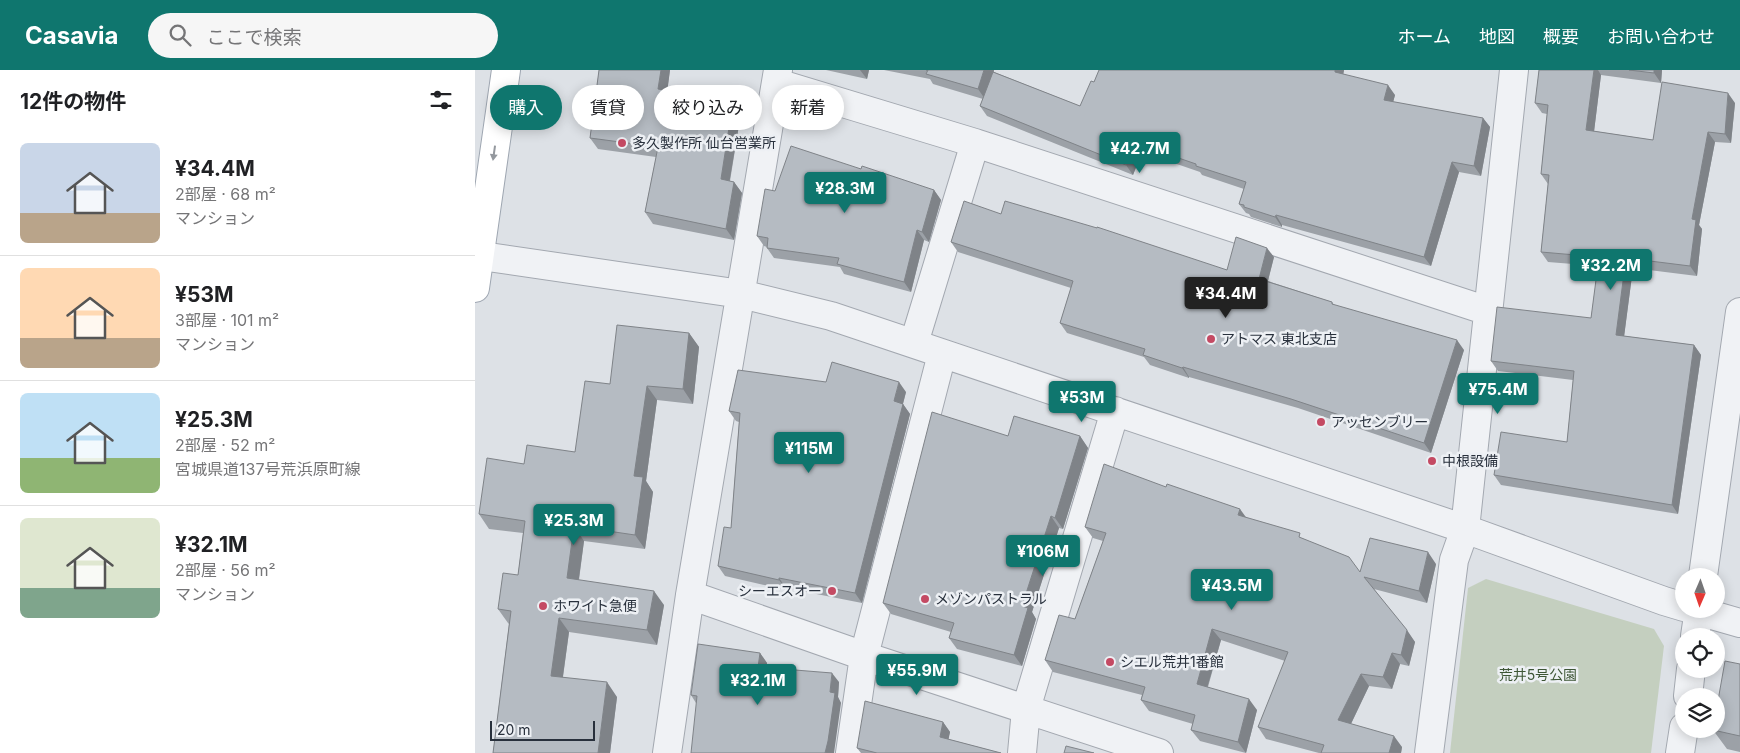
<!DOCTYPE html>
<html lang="ja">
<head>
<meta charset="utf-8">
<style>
  :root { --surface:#fff; --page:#f6f6f6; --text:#202124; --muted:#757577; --line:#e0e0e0; --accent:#0f766e }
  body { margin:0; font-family:Inter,"Noto Sans JP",sans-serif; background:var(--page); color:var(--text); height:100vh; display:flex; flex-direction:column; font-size:19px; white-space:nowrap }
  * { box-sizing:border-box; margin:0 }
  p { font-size:16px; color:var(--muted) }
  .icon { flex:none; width:28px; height:28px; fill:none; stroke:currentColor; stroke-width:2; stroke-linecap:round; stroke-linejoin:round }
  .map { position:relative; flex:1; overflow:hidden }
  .details { display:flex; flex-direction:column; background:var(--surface); width:475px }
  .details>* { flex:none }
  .guide { position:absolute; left:15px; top:15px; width:475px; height:45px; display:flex; gap:10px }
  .needle { width:32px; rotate:182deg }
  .tools { position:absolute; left:1200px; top:498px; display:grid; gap:10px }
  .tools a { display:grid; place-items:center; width:50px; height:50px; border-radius:50%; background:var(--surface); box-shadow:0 2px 12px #0003; font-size:25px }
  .scale { position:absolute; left:15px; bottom:12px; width:105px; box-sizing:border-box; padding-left:5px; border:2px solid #28303c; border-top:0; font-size:14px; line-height:18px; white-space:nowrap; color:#28303c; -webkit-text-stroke:4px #edf0f4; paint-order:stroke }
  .price { position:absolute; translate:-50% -42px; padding:0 11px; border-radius:5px; background:var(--accent); color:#fff; font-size:16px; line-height:32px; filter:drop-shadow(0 1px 2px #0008) }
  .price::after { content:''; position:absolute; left:50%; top:30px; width:15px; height:11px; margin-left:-8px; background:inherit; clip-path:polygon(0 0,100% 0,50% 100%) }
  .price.active { background:#222; color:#fff }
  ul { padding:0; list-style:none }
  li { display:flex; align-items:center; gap:15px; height:125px; padding:0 20px }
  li+li { border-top:1px solid var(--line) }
  li span { display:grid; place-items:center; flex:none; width:140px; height:100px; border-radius:8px; color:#555 }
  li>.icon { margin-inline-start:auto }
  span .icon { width:60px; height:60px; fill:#fffc; stroke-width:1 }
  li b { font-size:21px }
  h2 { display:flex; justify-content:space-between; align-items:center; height:60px; padding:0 20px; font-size:21px }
  .chip { padding:0 18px; border-radius:22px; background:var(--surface); box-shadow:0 2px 12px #0003; font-size:18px; line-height:45px }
  .chip.active { background:var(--accent); color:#fff }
  header { display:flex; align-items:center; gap:30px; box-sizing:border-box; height:70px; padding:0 25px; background:var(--accent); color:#fff }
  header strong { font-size:24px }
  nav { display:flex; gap:28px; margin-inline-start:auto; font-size:18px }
  .search { width:350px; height:45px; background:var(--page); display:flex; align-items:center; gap:12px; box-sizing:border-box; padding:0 18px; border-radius:28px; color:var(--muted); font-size:19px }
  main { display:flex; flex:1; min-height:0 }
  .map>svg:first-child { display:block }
</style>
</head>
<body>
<header>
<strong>Casavia</strong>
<div class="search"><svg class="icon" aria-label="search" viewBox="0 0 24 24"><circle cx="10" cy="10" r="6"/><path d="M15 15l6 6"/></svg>ここで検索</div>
<nav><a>ホーム</a><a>地図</a><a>概要</a><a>お問い合わせ</a></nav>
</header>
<main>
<section class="details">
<h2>12件の物件<svg class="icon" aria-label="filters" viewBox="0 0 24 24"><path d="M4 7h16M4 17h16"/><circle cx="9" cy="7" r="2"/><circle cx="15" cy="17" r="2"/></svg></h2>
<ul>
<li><span style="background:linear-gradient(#c9d6e8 70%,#b9a48a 0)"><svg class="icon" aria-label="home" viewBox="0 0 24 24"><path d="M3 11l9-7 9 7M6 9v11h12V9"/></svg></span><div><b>¥34.4M</b><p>2部屋 · 68 m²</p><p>マンション</p></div></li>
<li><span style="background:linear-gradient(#ffd9b3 70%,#b9a48a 0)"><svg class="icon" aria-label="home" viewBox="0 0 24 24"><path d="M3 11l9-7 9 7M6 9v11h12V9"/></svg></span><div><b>¥53M</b><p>3部屋 · 101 m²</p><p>マンション</p></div></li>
<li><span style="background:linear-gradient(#bfe0f5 65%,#8fb573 0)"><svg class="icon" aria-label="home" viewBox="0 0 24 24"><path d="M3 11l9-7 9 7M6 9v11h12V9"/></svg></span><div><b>¥25.3M</b><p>2部屋 · 52 m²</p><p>宮城県道137号荒浜原町線</p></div></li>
<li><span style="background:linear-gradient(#dfe7d0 70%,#7fa58c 0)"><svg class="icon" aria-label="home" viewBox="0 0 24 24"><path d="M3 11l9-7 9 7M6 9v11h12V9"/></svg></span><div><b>¥32.1M</b><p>2部屋 · 56 m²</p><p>マンション</p></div></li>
</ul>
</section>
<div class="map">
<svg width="1265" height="683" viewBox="0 0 1265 683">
  <rect width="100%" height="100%" fill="#dde1e6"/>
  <path fill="#c4cfbf" d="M1011 509 1179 559 1189 576 1176 683H975L993 518Z"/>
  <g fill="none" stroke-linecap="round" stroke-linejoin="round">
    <g stroke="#a3a8b0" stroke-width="30">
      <path id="minor" d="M302 13 500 73 1013 241
        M0 185 266 224 356 246 990 459 1189 531 1209 537
        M439 273 500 73
        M1228 506 1265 242
        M215 525 389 586 684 683
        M1216 539 1265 553
        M1220 566 1224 539
        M1213 626 1216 599
        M192 683 215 525 303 0
        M375 683 389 586 467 284
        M547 683 551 639 640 341
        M954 683 979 490 990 459 1039 0
        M1205 683 1209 657"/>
    </g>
    <g stroke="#9ea6b1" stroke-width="30">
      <path id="major" d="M0 218 31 0"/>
    </g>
    <use href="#minor" stroke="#f0f2f5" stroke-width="28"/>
    <use href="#major" stroke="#fff" stroke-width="28"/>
  </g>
  <path fill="#9ca1a7" d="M124 0H195L192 21 266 43 255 111 259 112 267 123 259 170 178 154 170 142 181 87 123 79 115 68Z
    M351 0H394L392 9Z
    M409 0H519V2L605 36 619 12 624 0H869L868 4 920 25 918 32 1008 48 1015 57 1006 106 984 102 956 196 807 155V157L776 147 774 144 771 143 764 134 769 119 727 105 725 102 667 82 658 105 512 46 505 36 508 29 458 14 455 9Z
    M1064 0H1187L1186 13 1126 5 1119 61 1178 70 1260 33 1256 73 1240 72 1224 155 1227 159 1222 206 1158 198 1149 266 1219 275 1226 285 1203 444 1026 415 1019 405 1092 372 1098 310 1023 301 1016 291 1116 248 1123 196 1073 192 1066 182 1073 114 1066 104 1072 44 1067 43 1060 33Z
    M459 120 466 130 454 172 449 170 436 222 369 204 365 197 299 188 292 178V177L289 176 282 166 300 121Z
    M526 144 752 200 799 187 793 211 857 232 859 235 989 280 956 383 823 338 714 307V308L675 295 669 287 592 263 585 253 596 218 483 182 476 172Z
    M214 263 224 277 218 334 182 330 171 411 178 422 170 479 109 471 104 510 189 535 182 575 94 562 88 607 142 627 135 683H18L34 554 33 553 23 539 43 505 48 463 14 459 4 444 49 394 100 382 135 314Z
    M431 322 428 334 435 344 387 533 311 518V520L250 506 243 496 256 458 264 352 261 351 254 341Z
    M533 366H605L613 378 588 459 584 458 557 542 561 549 547 596 482 579 474 568 476 562 416 544 408 533Z
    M772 448 829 469 885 502 961 494 952 533 899 519 940 572 934 596 925 594 917 619 894 616 876 654 927 677 926 683H844L791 669 783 657 810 591 746 570 733 617 782 640 771 683 725 671 716 660 718 654 674 641 666 630 667 625 578 602 570 590 600 549 628 471 618 468 610 457Z
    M285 583 292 593V598L364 612 363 627 366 633H221L216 625Z
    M1265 594V682L1252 679 1238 660Z
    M468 652 475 662 473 669 526 683H386L382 678Z"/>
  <path fill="#7f8388" d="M186 0H195L191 31 183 19Z
    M385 0H394L392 9Z
    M509 0H519L510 29 503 19Z
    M860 0H869L867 12 860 2Z
    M1119 0H1123L1126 5 1118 70 1111 60Z
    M1179 0H1187L1186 13 1179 3Z
    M913 15 920 25 916 40 909 30Z
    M1253 23 1260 33 1256 73 1250 64Z
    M258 32 266 43 253 120 246 109Z
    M1008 48 1015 57 1006 106 999 96Z
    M1233 62 1240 72 1224 155 1227 159 1222 206 1215 196 1217 149Z
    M660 73 667 82 658 105 651 95Z
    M977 92 984 102 956 196 949 187Z
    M259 112 267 123 259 170 251 159Z
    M459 120 466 130 454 172 447 162Z
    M801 145 807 155V157L800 147Z
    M442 160 449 170 436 222 429 212Z
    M792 178 799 187 791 218 784 209Z
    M1151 188 1158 198 1148 275 1141 265Z
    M214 263 224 277 218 334 208 319Z
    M982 270 989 280 956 383 949 373Z
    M1219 275 1226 285 1203 444 1197 435Z
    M708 297 714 307V308L707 298Z
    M424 312 431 322 426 341 419 331Z
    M172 316 182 330 171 411 178 422 170 479 160 465 159 406Z
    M428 334 435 344 387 533 380 523Z
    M605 366 613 378 588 459 580 448Z
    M765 439 773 450 763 445Z
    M576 446 584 458 557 542 561 549 547 596 539 585 547 536Z
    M99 456 109 471 102 522 92 508Z
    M953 482 961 494 952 533 944 521Z
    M304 508 311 518V520L304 510Z
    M179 521 189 535 182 575 172 560Z
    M84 548 94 562 86 620 76 606Z
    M737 559 746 570 730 625 722 614Z
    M932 560 940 572 934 596 926 585Z
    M285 583 292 593 290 607 283 597Z
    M917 583 925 594 917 619 908 607Z
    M357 603 364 612 363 627 366 633 359 683H350Z
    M886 604 894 616 872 662 863 650Z
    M132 612 142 627 135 683H123Z
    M774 629 782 640 771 683 763 672Z
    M468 652 475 662 472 677 465 667Z
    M919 666 927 677 926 683H914Z"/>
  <path fill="#b5bbc2" stroke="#7f8388" d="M124 0H186L183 19 258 32 246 109 259 112 251 159 170 142 183 77 115 68Z
    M451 0H509L503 19 451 4 453 0Z
    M624 0H860V2L913 15 909 30 1008 48 999 96 977 92 949 187 801 145 800 147 769 137V135L764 134 771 112 721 96V94L660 73 651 95 505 36 518 2 605 36 616 11 619 12Z
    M1064 0H1119L1111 60 1178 70 1187 12 1253 23 1250 64 1233 62 1217 149 1221 150 1215 196 1151 188 1141 265 1219 275 1197 435 1019 405 1026 362 1092 372 1099 301 1016 291 1022 237 1116 248 1124 187 1066 182 1074 105 1066 104 1073 35 1060 33Z
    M1154 0H1179V3Z
    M316 76 386 99 387 96 459 120 447 162 442 160 429 212 362 194 364 188 292 178 293 168 282 166 290 119 300 121Z
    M489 131 526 144 530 131 622 158V157L752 200 761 167 792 178 784 209 857 232V234L982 270 949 373 816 329 708 297 707 298 668 285 670 279 585 253 598 211 476 172Z
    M142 255 214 263 208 319 172 316 159 406 168 407 160 465 99 456 92 508 179 521 172 560 84 548 76 606 132 612 123 683H18L36 541 23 539 28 503 43 505 50 451 4 444 12 388 49 394 52 375 100 382 110 311 135 314Z
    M357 292 424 312 419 331 428 334 380 523 304 508V510L243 496 249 457 256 458 265 343 254 341 263 300 351 312Z
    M457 342 533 366 539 346 605 366 580 448 576 446 547 536 553 538 539 585 474 568 479 553 408 533Z
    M629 394 691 417 692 414 765 439 763 445 825 463 824 467 874 487 885 502 895 468 953 482 944 521 889 507 932 560 926 585 917 583 908 607 886 604 863 650 919 666 914 683H846L849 675 783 657 813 582 737 559 722 614 774 629 763 672 716 660 720 645 666 630 670 617 570 590 584 545 600 549 631 463 610 457Z
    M223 574 285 583 283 597 357 603 355 622 360 623 353 671 350 683H216L222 626 216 625Z
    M1250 591 1265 594V666L1238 660V659H1241V642Z
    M390 631 468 652 465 667 526 683H402L382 678Z
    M591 676 619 683H589Z"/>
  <defs><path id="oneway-solid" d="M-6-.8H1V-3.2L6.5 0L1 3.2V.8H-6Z" transform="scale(1.25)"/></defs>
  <use fill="#94989e" href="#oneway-solid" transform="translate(19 83) rotate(98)"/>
  <g fill="#c44a63" stroke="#edf0f4" stroke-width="2">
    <circle cx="147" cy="73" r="5"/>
    <circle cx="736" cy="269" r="5"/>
    <circle cx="846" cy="352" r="5"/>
    <circle cx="957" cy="391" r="5"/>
    <circle cx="357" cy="521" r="5"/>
    <circle cx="450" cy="529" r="5"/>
    <circle cx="68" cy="536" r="5"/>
    <circle cx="635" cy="592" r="5"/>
  </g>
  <g text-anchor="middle" stroke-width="5" stroke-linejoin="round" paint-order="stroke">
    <g font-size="14" fill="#28303c" stroke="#edf0f4" text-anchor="start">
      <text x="157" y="78">多久製作所 仙台営業所</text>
      <text x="746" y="274">アトマス 東北支店</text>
      <text x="856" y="357">アッセンブリー</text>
      <text x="967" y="396">中根設備</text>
      <text x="347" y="526" text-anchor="end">シーエスオー</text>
      <text x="460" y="534">メゾンパストラル</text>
      <text x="78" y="541">ホワイト急便</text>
      <text x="645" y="597">シエル荒井1番館</text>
    </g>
    <g font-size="14" fill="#3e5636" stroke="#edf0f4">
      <text x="1063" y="610">荒井5号公園</text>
    </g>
  </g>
</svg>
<div class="tools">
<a><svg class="needle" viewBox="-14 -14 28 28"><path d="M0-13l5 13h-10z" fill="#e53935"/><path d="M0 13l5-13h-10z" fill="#757577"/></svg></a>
<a><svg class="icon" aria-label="locate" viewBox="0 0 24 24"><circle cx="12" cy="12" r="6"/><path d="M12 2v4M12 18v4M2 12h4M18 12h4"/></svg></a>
<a><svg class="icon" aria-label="layers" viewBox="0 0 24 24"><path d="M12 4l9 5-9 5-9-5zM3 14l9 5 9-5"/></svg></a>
</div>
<div class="scale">20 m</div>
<b class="price" style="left:665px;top:104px">¥42.7M</b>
<b class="price" style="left:370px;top:144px">¥28.3M</b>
<b class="price" style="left:1136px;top:221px">¥32.2M</b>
<b class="price active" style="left:751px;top:249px">¥34.4M</b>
<b class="price" style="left:1023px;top:345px">¥75.4M</b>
<b class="price" style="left:607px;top:353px">¥53M</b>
<b class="price" style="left:334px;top:404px">¥115M</b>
<b class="price" style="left:99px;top:476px">¥25.3M</b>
<b class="price" style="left:568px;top:507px">¥106M</b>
<b class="price" style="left:757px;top:541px">¥43.5M</b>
<b class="price" style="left:442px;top:626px">¥55.9M</b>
<b class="price" style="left:283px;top:636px">¥32.1M</b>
<div class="guide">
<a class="chip active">購入</a>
<a class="chip">賃貸</a>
<a class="chip">絞り込み</a>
<a class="chip">新着</a>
</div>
</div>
</main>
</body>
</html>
